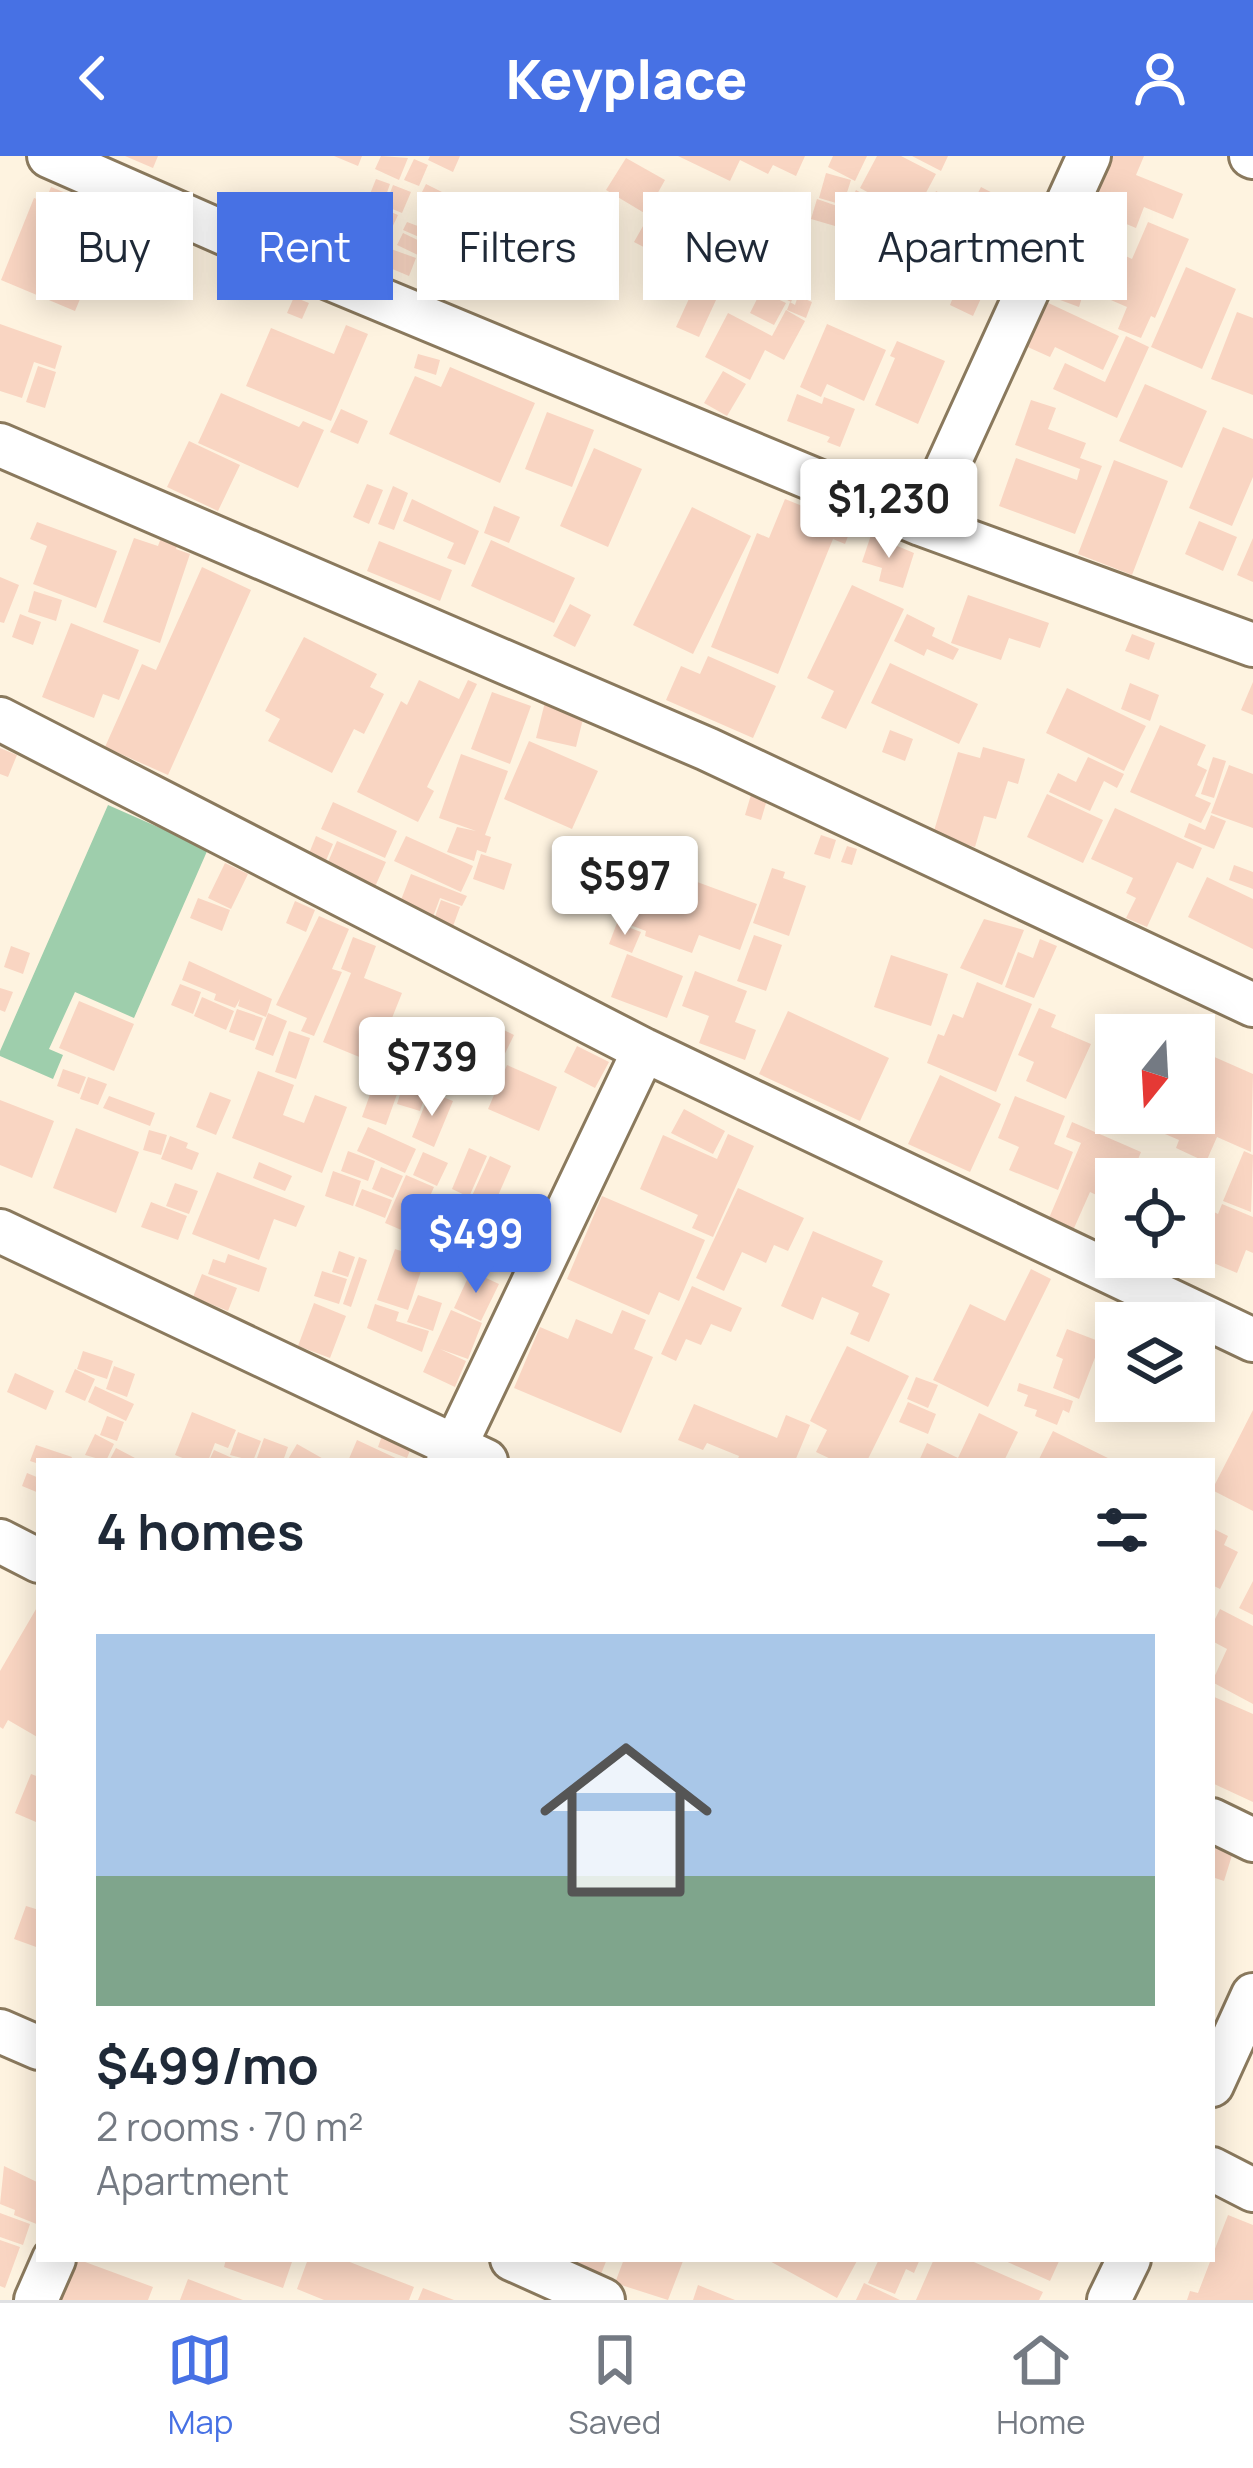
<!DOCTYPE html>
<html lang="en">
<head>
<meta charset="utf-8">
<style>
  :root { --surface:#fff; --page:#f2f2f3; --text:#1f2937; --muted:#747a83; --line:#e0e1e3; --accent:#4771e4 }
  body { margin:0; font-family:Manrope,sans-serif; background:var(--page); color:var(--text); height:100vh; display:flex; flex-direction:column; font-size:45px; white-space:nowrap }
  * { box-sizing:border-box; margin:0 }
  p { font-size:39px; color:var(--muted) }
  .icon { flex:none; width:66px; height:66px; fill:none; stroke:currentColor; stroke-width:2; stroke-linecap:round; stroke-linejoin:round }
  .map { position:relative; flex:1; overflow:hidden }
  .drawer { position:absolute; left:36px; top:1302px; width:1179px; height:804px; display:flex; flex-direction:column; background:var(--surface); border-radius:0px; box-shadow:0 6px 30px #0003 }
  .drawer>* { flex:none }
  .hud { position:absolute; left:36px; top:36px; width:1182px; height:108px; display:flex; gap:24px }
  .needle { width:78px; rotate:198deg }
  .controls { position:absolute; left:1095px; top:858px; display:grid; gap:24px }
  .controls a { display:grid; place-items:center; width:120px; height:120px; border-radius:0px; background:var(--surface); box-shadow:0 6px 30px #0003; font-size:60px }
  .price { position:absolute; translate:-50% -102px; padding:0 27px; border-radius:12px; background:#fff; color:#222; font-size:39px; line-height:78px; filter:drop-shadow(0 3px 6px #0008) }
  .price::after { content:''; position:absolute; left:50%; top:72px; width:36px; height:27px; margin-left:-18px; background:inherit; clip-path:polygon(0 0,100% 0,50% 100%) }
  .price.active { background:var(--accent); color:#fff }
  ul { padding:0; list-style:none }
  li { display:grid; align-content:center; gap:24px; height:636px; padding:0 60px }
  li span { display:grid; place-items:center; height:372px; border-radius:0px; color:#555 }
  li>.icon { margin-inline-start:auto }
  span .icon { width:216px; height:216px; fill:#fffc; stroke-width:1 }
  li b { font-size:51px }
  h2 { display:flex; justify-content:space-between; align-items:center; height:144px; padding:0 60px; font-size:51px }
  .pill { padding:0 42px; border-radius:0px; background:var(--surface); box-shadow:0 6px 30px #0003; font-size:42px; line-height:108px }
  .pill.active { background:var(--accent); color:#fff }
  header { display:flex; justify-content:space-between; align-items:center; height:156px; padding:0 60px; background:var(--accent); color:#fff; font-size:54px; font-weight:800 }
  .menu { display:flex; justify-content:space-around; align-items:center; height:168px; border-top:3px solid var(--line); background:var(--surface); font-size:33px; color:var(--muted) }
  .menu a { display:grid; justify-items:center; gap:6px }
  .menu .active { color:var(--accent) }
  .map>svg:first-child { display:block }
</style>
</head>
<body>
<header><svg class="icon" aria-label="back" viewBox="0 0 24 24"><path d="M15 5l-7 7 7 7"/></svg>Keyplace<svg class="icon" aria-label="person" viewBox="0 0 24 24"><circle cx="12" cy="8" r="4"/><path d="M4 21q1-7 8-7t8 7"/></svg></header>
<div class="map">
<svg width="1253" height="2144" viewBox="0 0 1253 2144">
  <rect width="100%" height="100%" fill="#fef3e0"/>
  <path fill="#9eceac" d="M108 649 208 693 134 862 75 836 49 893 63 899 53 923 0 900V895Z"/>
  <path fill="#f9d5c2" d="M125 0H158L153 12Z
    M334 0H362L358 10Z
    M381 0 408 2 399 24 375 13Z
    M430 0H460L453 16 428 4Z
    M678 0H805L796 20 773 9 768 18 740 4 730 25Z
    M833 0H867L855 25 828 11Z
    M877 0H901L936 18 913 61 860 32Z
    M912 0H948L941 15Z
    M1112 0H1144L1136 19 1183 38 1173 63 1144 51 1136 72 1090 53Z
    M626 2 665 24 646 58 606 34Z
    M414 3 428 9 419 30 404 24Z
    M826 17 851 24 843 49 819 42Z
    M376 23 390 28 383 48 368 43Z
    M426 28 448 39 439 57 417 46Z
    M393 29 411 36 402 57 385 50Z
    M51 31 116 57 75 155 1 124 34 42 45 46Z
    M981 31 1026 54 997 111 979 102 994 72 967 58Z
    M856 34 913 66 905 81 889 72 877 93 836 70Z
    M936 35 963 49 950 72 924 59Z
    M359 42 398 59 391 74 352 59Z
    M817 43 840 51 835 70 811 63Z
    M422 53 438 60 432 73 417 66Z
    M647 63 673 77 661 100 634 86Z
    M407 66 431 75 426 84 403 74Z
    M1148 66 1189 83 1155 162 1151 160 1141 182 1118 173 1127 151 1097 138 1115 95 1132 103Z
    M481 70 502 81 490 104 468 93Z
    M403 77 426 88 420 100 397 89Z
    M679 84 710 103 700 119 695 116 692 123 665 107Z
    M921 85 992 118 973 160 950 149 957 131 910 109Z
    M377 88 416 102 409 120 371 104Z
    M765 106 802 123 791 146 755 128Z
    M1186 111 1236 133 1202 213 1151 191Z
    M1061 119 1086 129 1079 151 1052 141Z
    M699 121 722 131 699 181 676 171Z
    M761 135 786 147 774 169 750 157Z
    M798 140 812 146 806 162 787 154 790 146 795 149Z
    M294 141 309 147 302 163 287 157Z
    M1042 144 1119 180 1103 214 1055 191 1050 201 1021 188Z
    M786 154 805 165 784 204 765 194 750 224 705 201 728 157 772 180Z
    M1237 156 1253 162V239L1211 223Z
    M0 168 62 190 55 213 34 206 22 242 0 235Z
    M827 168 886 194 864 245 827 228 821 241 800 231Z
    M346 169 368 178 331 265 246 230 271 172 334 198Z
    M1126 180 1149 191 1117 262 1053 233 1065 207 1105 226Z
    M897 185 945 205 918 268 875 249 895 202 890 200Z
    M418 198 440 204 436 219 414 212Z
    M38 210 56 216 45 252 26 246Z
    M450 211 535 247 500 327 389 278 415 220 441 231Z
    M723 215 746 228 727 260 704 247Z
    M1145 228 1207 255 1182 312 1119 285Z
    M221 237 299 271 303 265 324 274 298 332 198 287Z
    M797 238 822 248 824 241 855 253 840 291 827 286 830 281 787 265Z
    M1031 244 1056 252 1048 273 1086 287 1080 302 1102 310 1075 378 999 350 1016 302 1077 324 1080 313 1015 289Z
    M341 253 368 265 358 288 330 276Z
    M547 256 594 274 572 331 525 313Z
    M1223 271 1253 283V321L1232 370 1189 352Z
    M189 285 240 309 218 355 167 331Z
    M594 292 642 313 608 391 560 370Z
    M1114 304 1168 325 1132 419 1078 398Z
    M367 328 383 334 369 368 353 361Z
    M393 330 408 337 394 374 378 368Z
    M412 343 479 375 465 409 447 402 454 387 403 365Z
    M785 343 852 370 845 388 833 383 778 518 711 491 757 377 769 382Z
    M494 350 520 361 509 387 484 377Z
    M692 351 751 380 693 498 633 469Z
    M1199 365 1237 381 1223 415 1185 398Z
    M37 366 117 395 96 452 33 428 47 390 30 383Z
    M162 379 179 385 176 393 190 398 160 487 103 466 134 382 158 390Z
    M871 379 914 397 903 432 879 425 882 412 862 406Z
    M1253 382V426L1237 419Z
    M491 384 575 422 554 467 471 430Z
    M379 385 452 414 440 445 367 415Z
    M202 411 251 434 168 619 105 591 142 508 156 514Z
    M0 421 19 429 4 467 0 466Z
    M852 429 904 453 846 573 821 562 834 535 807 522Z
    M34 435 62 444 56 465 28 456Z
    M968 439 1049 467 1040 492 1009 482 1001 504 951 487Z
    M570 448 591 459 575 491 553 480Z
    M20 458 41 466 33 489 12 481Z
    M907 458 935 472 932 480 959 493 953 504 927 493 924 500 894 485Z
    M71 467 139 494 119 544 103 538 94 562 42 541Z
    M1132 478 1155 487 1149 504 1125 495Z
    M304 481 377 518 370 531 384 538 364 578 354 573 332 617 268 585 280 563 265 555Z
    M708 500 776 530 753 582 666 544 681 510 700 518Z
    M890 507 978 548 959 588 871 547Z
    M419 524 459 543 468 524 477 528 427 631 434 635 418 666 357 636 401 545 407 549Z
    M1253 526V559L1241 554Z
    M1130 527 1159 539 1150 565 1121 553Z
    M1067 532 1146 570 1124 615 1046 577Z
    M492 536 531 550 510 608 471 593Z
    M545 546 585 555 576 591 536 582Z
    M1160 569 1206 589 1197 609 1207 614 1195 640 1211 647 1201 667 1130 636Z
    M890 574 913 583 905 605 882 596Z
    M529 585 598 615 572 673 504 643Z
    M983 591 1025 603 1018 628 1008 625 996 663 984 660 975 691 933 678 958 596 980 602Z
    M0 592 17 599 8 621 0 618Z
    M461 598 508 615 485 679 491 681 486 697 477 694 474 705 447 696 457 671 476 675 439 662Z
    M1088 601 1124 618 1117 632 1104 625 1090 655 1049 636 1058 617 1076 626Z
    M1213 601 1226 605 1214 642 1201 638Z
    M1229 609 1253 618V672L1211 657Z
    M753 632 769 637 761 664 745 659Z
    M1047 638 1103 664 1083 707 1027 681Z
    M333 646 397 675 385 702 321 673Z
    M1115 652 1202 692 1193 713 1177 706 1147 771 1126 762 1136 742 1126 737 1133 722 1091 703Z
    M1211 659 1226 665 1214 693 1184 681 1189 667 1205 674Z
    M821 679 836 684 830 703 814 698Z
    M316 680 333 688 325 707 308 700Z
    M406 680 473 710 461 736 394 705Z
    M337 685 386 706 374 733 325 713Z
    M847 690 857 693 852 709 841 706Z
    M481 698 512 708 504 734 473 723Z
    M225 707 248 718 231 753 208 742Z
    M651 709 757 748 740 794 699 779 692 797 645 780 646 775 630 769Z
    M1234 709 1253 716V733L1229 724Z
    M772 712 785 716 783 722 806 730 789 780 753 767Z
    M411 718 467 740 462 750 440 742 433 761 399 749Z
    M1207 721 1253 743V793L1188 761Z
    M198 742 230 754 222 775 190 762Z
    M441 744 460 751 452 773 433 766Z
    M295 745 315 754 306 776 286 767Z
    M319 760 349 773 332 813 342 816 314 880 301 875 307 862 276 849Z
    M984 763 1024 774 1002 829 960 812Z
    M617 767 641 776 632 797 609 788Z
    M754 779 782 789 766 835 737 825Z
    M353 781 376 790 364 822 402 837 374 907 323 886 351 817 341 813Z
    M1040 783 1057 790 1034 842 1005 831 1018 796 1033 802Z
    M11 790 30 797 23 818 4 811Z
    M627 798 683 820 667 862 611 841Z
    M891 799 948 818 931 870 874 851Z
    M189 805 272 843 266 861 238 850 240 843 235 852 214 844 216 838 182 824Z
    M695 815 747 835 735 866 756 874 745 904 699 887 709 860 682 850Z
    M977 826 1032 848 996 936 927 907 938 878 944 880 953 858 963 862Z
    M180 828 201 836 193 858 171 849Z
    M0 832 13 836 5 856 0 854Z
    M202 841 234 855 226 874 194 860Z
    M79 845 134 868 114 915 59 892Z
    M1039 852 1056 859 1051 871 1091 888 1066 943 1026 925 1034 906 1018 899Z
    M237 853 263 862 254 885 229 876Z
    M788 855 889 902 860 965 759 918Z
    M268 857 287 865 273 900 255 893Z
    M487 866 514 879 486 936 460 923Z
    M289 875 310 882 296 923 275 916Z
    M392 884 417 893 405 924 380 914Z
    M577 890 609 906 595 932 564 916Z
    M1194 892 1253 918 1251 996 1217 981 1206 1006 1176 992 1179 984 1130 963 1133 957H1194Z
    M418 895 447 906 436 935 407 925Z
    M507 909 557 931 539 975 488 953Z
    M1116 911V957H1129L1125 967 1098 956Z
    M63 913 86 921 79 938 57 930Z
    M258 915 294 929 283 959 304 967 315 939 347 951 322 1017 232 982Z
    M378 916 402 924 386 969 362 961Z
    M940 919 1001 948 970 1016 908 988Z
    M88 921 107 928 98 949 80 943Z
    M404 926 427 934 420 955 397 948Z
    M210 936 231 944 216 979 196 971Z
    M430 936 453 945 434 991 412 981Z
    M109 940 155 957 150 970 103 952Z
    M1015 940 1065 960 1054 988 1073 996 1058 1034 1009 1014 1019 991 998 982Z
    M0 944 54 965 32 1022 0 1009Z
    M684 953 725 975 713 998 671 977Z
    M1072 966 1141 996 1130 1023 1115 1019 1105 1043 1090 1036 1071 1079 1046 1069 1081 987 1066 981Z
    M368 971 416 993 405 1017 357 995Z
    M76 972 139 996 116 1057 53 1032Z
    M149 974 167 979 161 999 143 994Z
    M728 978 754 990 713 1081 692 1072 698 1059 640 1033 663 979 717 1003Z
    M170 980 188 987 186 992 199 997 192 1014 161 1003Z
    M469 992 487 1000 469 1041 452 1033Z
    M348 995 375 1005 368 1025 341 1015Z
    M1244 995 1253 999 1251 1056 1223 1045Z
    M423 996 448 1007 437 1030 413 1019Z
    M490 1000 511 1010 493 1051 471 1042Z
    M259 1006 292 1020 285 1035 253 1022Z
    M381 1011 403 1020 393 1042 372 1033Z
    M333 1015 361 1025 353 1050 325 1040Z
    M217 1016 305 1050 296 1071 274 1063 259 1104 192 1078Z
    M406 1019 434 1031 413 1079 385 1067Z
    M175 1027 198 1035 189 1058 166 1050Z
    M738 1032 804 1062 788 1095 774 1089 766 1107 742 1096 724 1135 696 1122Z
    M362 1033 392 1044 385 1062 355 1050Z
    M602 1040 705 1084 679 1145 659 1136 649 1159 567 1123Z
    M469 1044 490 1052 478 1080 458 1072Z
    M151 1046 187 1060 178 1084 141 1071Z
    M1222 1048 1253 1061V1097L1246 1094 1237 1117 1197 1100 1214 1056 1218 1058Z
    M437 1053 458 1061 449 1085 428 1077Z
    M456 1074 477 1081 469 1102 443 1093 446 1086 450 1087Z
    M813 1075 883 1105 872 1130 890 1138 869 1186 850 1178 859 1157 822 1141 813 1164 781 1150Z
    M395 1093 425 1103 408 1154 377 1144Z
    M339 1095 355 1101 348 1121 332 1116Z
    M228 1098 267 1112 259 1136 208 1118 213 1103 225 1107Z
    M359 1101 367 1104 351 1151 343 1148Z
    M1162 1101H1188L1183 1114 1160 1104Z
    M1031 1113 1051 1123 988 1251 933 1224 970 1148 1005 1165Z
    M322 1115 347 1123 339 1148 314 1140Z
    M471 1115 499 1128 481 1165 454 1152Z
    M202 1118 237 1132 228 1155 193 1141Z
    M692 1130 742 1152 731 1176 711 1168 701 1189 686 1183 676 1205 661 1198Z
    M418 1139 442 1147 433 1175 407 1166Z
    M314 1147 346 1160 330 1202 298 1190Z
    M375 1148 399 1156 396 1165 429 1175 422 1196 367 1172Z
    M451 1154 482 1167 468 1203 440 1193 466 1205 455 1231 423 1216Z
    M622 1154 646 1164 634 1193 653 1201 621 1277 514 1232 540 1171 568 1183 576 1163 612 1178Z
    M1067 1173 1101 1186 1079 1243 1053 1232 1063 1203 1056 1200Z
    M847 1190 909 1220 867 1305H835L816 1296 827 1274 810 1265Z
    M83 1195 113 1205 107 1223 77 1213Z
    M114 1210 135 1218 127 1241 106 1233Z
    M75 1213 95 1223 85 1245 65 1236Z
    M15 1217 54 1235 46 1254 7 1236Z
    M916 1221 938 1229 928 1252 907 1243Z
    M1019 1227 1073 1245 1069 1257 1063 1254 1057 1269 1035 1260 1037 1254 1024 1250 1028 1239 1017 1235Z
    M95 1230 134 1248 126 1265 88 1246Z
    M908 1246 936 1258 928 1278 899 1266Z
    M694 1248 777 1282 786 1259 810 1269 795 1305H737L739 1300 707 1287 703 1294 678 1284Z
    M1253 1254V1355L1212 1334Z
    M192 1256 236 1274 228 1292 215 1287 208 1305H190L175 1299Z
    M979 1257 1018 1276 1004 1305H919L927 1287 958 1302Z
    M107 1260 124 1266 117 1285 100 1279Z
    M384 1274 413 1287 407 1302 378 1291Z
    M1053 1275 1114 1305H1038Z
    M238 1276 261 1285 253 1305 230 1299Z
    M95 1278 114 1288 106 1305 85 1299Z
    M264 1282 288 1291 283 1305H256Z
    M357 1284 402 1305H348Z
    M297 1288 327 1305H287Z
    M36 1289 72 1301 70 1305H39V1308L30 1305Z
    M116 1292 135 1302 133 1305H109Z
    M214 1294 239 1305H209Z
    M27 1317 39 1322V1337L22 1330Z
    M1212 1372 1228 1380 1224 1389 1238 1396 1220 1433 1212 1429Z
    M1253 1425V1459L1239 1452Z
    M39 1448V1582L8 1564 3 1573 0 1571V1515Z
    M1220 1453 1253 1470V1548L1212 1526 1227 1493 1212 1485V1469Z
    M1212 1540 1253 1558V1646L1212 1627Z
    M31 1618 39 1621 36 1666 15 1657Z
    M1212 1689 1233 1696 1224 1725 1212 1721Z
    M26 1750 39 1754V1792L14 1783Z
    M4 2010 39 2027V2069L14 2059 15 2054 0 2048Z
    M0 2057 30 2068 23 2089 0 2081Z
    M1228 2059 1253 2069V2144H1187L1190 2135 1198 2137Z
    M0 2084 20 2091 5 2132 0 2130Z
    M63 2103H77L153 2131 148 2144H47Z
    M226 2103H293L283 2132 224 2111Z
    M308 2103H342L414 2131 409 2144H324L297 2133Z
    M566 2103H607L601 2118Z
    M624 2103 683 2105 668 2144 615 2127Z
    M766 2103H858L837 2142Z
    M879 2103H920L914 2117 906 2113 895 2138 868 2127Z
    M934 2103H967L1043 2136 1039 2144H916Z
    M1001 2103H1060L1050 2125Z
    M188 2123 243 2144H180Z
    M864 2127 900 2144H856Z
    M698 2129 735 2144H693Z
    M423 2132 454 2144H418Z"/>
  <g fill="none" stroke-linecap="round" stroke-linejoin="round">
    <g stroke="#8a795d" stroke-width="48">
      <path id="minor" d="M49 0 276 100 921 368 1253 489
        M1251 0 1253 1
        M0 289 707 593 1253 849
        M921 368 1089 0
        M0 563 644 894 1253 1184
        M0 1075 486 1305
        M448 1305 644 894
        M0 1385 39 1405
        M1212 1664 1253 1684
        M0 1875 39 1892
        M1212 1929 1253 1839
        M1212 2013 1253 2034
        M512 2103 603 2144
        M36 2144 54 2103
        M1109 2144 1129 2103"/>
    </g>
    <use href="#minor" stroke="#fff" stroke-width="42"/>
  </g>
</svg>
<div class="controls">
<a><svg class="needle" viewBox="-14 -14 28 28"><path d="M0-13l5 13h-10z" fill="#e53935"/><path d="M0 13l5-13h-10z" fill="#747a83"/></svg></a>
<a><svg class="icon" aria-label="locate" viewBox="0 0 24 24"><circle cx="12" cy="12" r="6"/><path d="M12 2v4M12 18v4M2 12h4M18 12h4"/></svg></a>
<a><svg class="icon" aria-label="layers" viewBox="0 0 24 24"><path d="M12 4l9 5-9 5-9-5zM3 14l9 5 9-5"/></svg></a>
</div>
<b class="price" style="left:889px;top:405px">$1,230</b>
<b class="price" style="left:625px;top:782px">$597</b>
<b class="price" style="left:432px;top:963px">$739</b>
<b class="price active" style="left:476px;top:1140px">$499</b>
<div class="hud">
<a class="pill">Buy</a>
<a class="pill active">Rent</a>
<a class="pill">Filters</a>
<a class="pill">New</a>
<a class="pill">Apartment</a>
</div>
<section class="drawer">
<h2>4 homes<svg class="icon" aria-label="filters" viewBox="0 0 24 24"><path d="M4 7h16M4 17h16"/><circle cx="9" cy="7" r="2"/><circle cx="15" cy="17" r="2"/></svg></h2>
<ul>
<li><span style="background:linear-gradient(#a9c7e8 65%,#7fa58c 0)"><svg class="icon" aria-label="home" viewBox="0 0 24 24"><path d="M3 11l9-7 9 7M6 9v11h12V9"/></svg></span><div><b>$499/mo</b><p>2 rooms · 70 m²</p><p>Apartment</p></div></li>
</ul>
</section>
</div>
<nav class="menu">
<a class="active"><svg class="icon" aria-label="map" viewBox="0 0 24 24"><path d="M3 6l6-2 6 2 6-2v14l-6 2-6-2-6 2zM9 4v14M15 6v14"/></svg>Map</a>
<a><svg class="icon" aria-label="saved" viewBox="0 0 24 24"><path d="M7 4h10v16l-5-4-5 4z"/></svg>Saved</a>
<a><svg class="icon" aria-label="home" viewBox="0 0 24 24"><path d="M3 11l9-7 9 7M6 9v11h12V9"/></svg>Home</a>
</nav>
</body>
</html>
